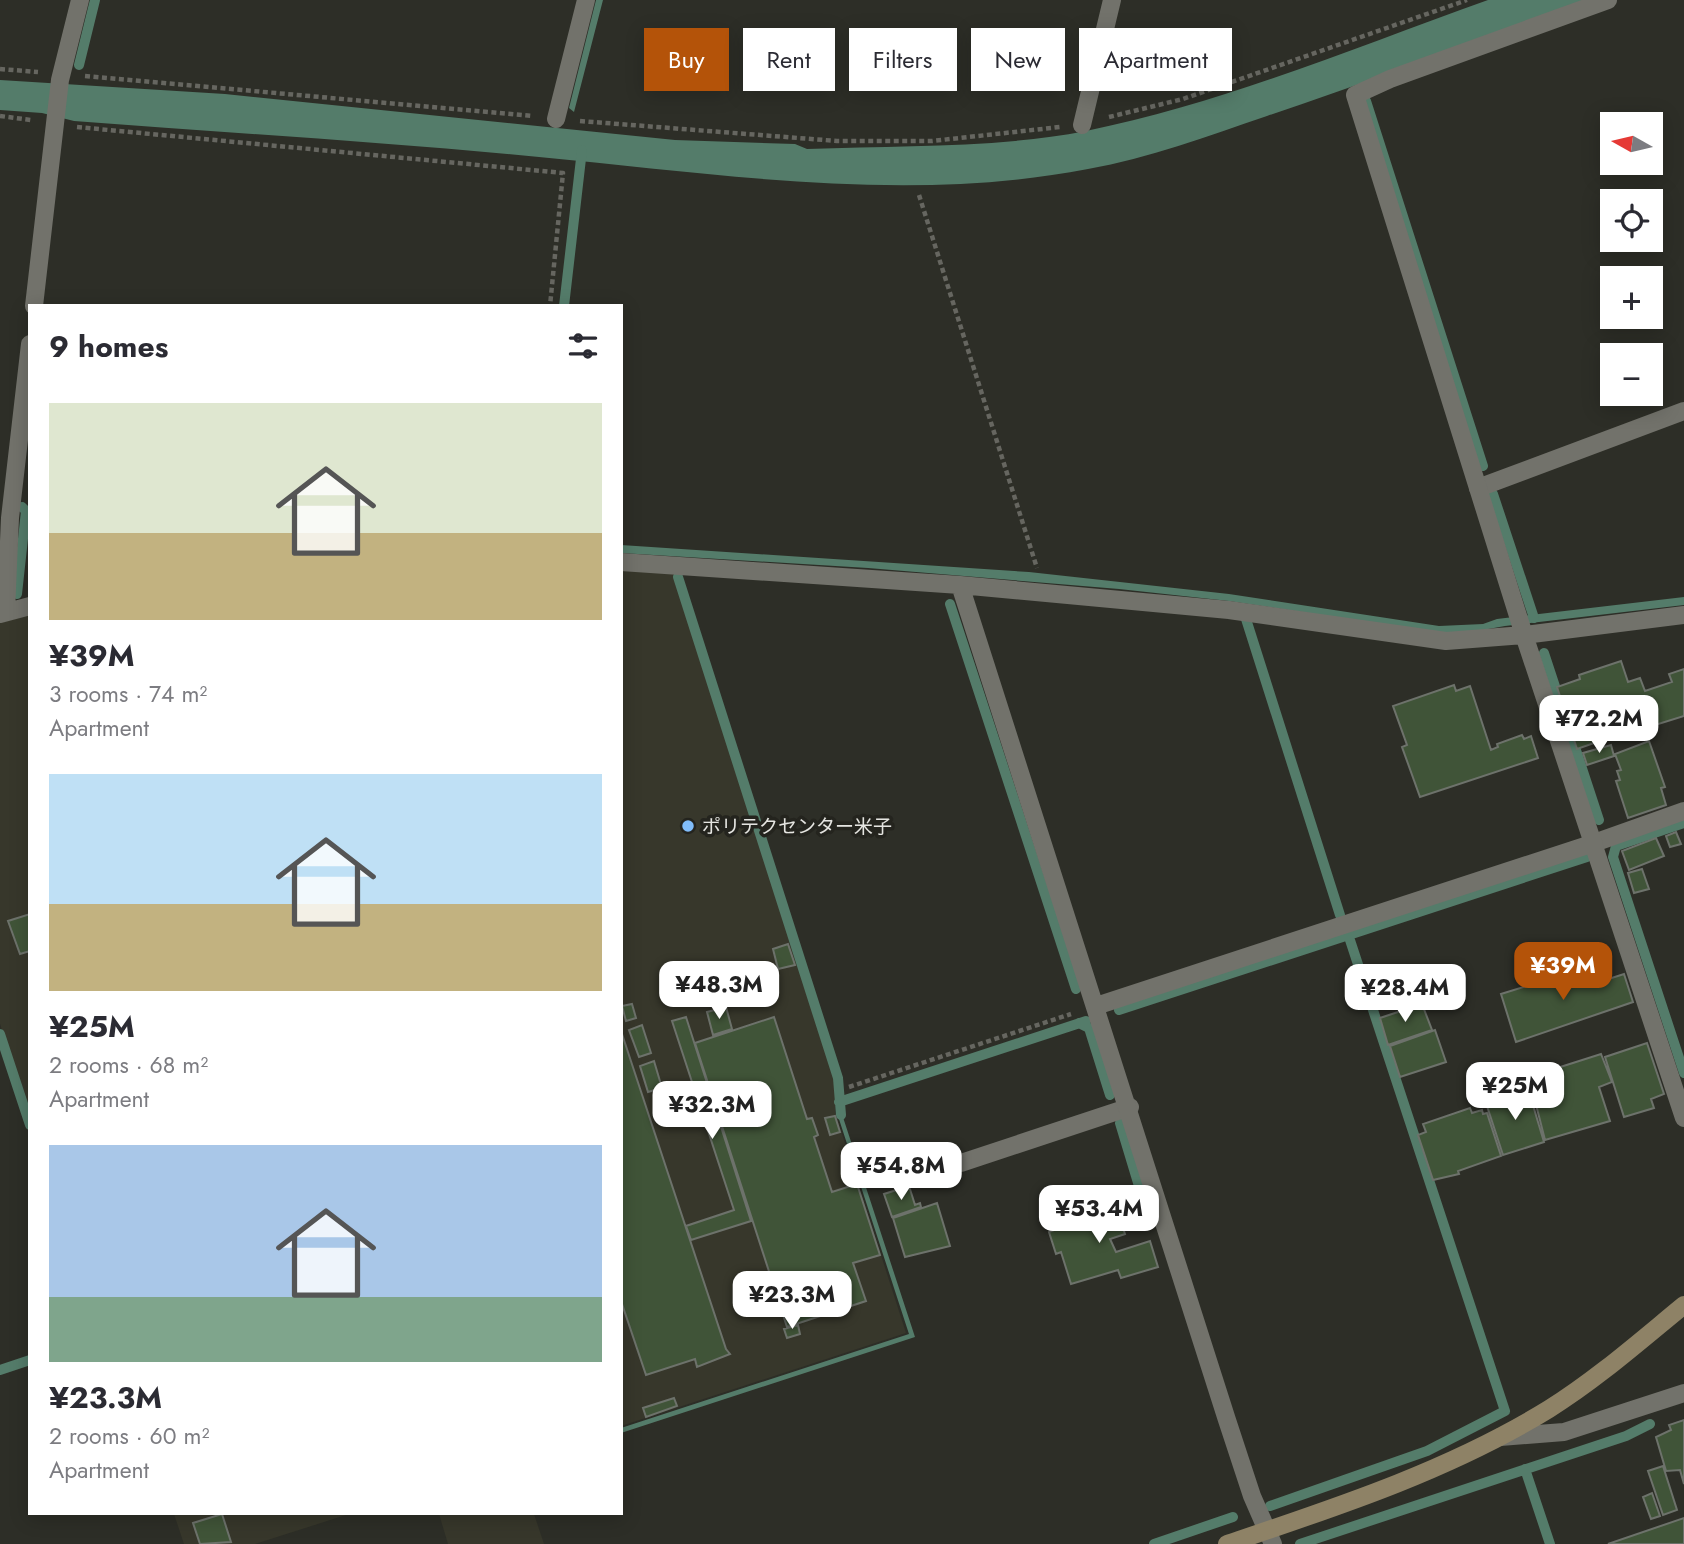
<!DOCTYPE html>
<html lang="en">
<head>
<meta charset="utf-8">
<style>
  :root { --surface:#fff; --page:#f7f7f7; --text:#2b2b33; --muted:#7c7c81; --accent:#b45309 }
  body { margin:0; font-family:Jost,"Noto Sans JP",sans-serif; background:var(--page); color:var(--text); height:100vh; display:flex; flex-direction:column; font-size:26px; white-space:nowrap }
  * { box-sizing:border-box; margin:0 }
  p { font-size:23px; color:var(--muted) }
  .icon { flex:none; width:38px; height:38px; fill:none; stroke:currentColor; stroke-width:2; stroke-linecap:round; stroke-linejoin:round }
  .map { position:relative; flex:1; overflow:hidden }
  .sheet { position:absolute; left:28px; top:304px; width:595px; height:1211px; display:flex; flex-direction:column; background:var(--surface); border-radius:0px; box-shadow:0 4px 18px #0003 }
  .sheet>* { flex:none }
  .banner { position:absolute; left:644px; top:28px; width:665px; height:63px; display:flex; gap:14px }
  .needle { width:46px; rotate:278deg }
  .controls { position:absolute; left:1600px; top:112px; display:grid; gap:14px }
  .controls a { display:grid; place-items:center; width:63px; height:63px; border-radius:0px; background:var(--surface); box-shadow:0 4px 18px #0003; font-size:35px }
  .price { position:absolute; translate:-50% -60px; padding:0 16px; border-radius:14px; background:#fff; color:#222; font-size:23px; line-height:46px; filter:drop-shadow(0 2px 4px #0008) }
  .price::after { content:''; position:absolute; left:50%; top:42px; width:21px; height:16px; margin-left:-10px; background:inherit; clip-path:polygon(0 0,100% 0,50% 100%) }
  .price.active { background:var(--accent); color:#fff }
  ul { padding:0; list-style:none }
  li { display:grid; align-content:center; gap:14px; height:371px; padding:0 21px }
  li span { display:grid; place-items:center; height:217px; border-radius:0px; color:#555 }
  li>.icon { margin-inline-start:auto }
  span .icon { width:126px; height:126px; fill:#fffc; stroke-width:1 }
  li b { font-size:30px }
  h2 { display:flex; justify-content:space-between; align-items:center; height:84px; padding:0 21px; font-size:30px }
  .tag { padding:0 24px; border-radius:0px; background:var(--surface); box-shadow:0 4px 18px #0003; font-size:24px; line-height:63px }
  .tag.active { background:var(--accent); color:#fff }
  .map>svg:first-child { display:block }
</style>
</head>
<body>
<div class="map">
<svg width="1684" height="1544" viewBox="0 0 1684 1544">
  <rect width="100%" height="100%" fill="#2d2e27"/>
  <path fill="#37372b" d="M621 570 674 573 836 1079 835 1112 906 1333 621 1426Z
    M30 615V1115L0 1024V623Z
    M174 1514H349L255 1544H184Z
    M439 1514H534L544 1544H448Z"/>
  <path fill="#547c6a" d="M596 0H603L574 112 569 108Z
    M1488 0H1588C1481 39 1375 80 1267 116 1208 136 1149 158 1088 169 907 204 720 174 539 157 384 142 229 133 74 121L42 113 0 110V80L225 94 675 140 795 144 807 149C900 145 993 149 1086 131 1224 103 1356 47 1488 0Z
    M621 545 1029 572 1229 594 1439 626 1483 624 1497 619 1684 597V605L1505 626 1455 635 1229 601 1119 589 868 568 621 553Z
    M838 1102 915 1337 621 1433V1428L909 1334 837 1113Z"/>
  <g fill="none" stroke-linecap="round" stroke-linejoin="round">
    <path stroke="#547c6a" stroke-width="10" d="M79 65 95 0
      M1366 101 1483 466
      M564 306 582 150
      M1493 494 1534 618
      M678 577 838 1078 841 1115
      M17 594 26 511 22 507
      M950 604 1076 989
      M1246 619 1340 915
      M1544 653 1599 820
      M1684 823 1616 846 1613 857 1684 1073
      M1119 1010 1587 857
      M1079 1023 1089 1028 1110 1095
      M0 1034 30 1125
      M839 1102 1086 1021
      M1120 1123 1139 1186
      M0 1370 30 1360
      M1525 1469 1550 1544
      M1270 1506 1427 1451 1505 1411 1348 934
      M1154 1544 1233 1517
      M1300 1544 1626 1436 1650 1424"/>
  </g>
  <path fill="#405438" stroke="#6d726b" stroke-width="2" d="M1621 661 1628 682 1640 678 1645 691 1672 682 1669 674 1684 669V716L1607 740 1606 736 1599 739 1597 736V742L1577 749 1557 687 1580 679 1579 675Z
    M1454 685 1456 691 1470 686 1491 750 1498 747 1497 744 1522 735 1524 739 1531 736 1538 758 1420 797 1402 747 1407 745 1393 706Z
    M1649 741 1665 787 1661 788 1666 805 1628 818 1616 781 1620 780 1617 771 1621 770 1615 754Z
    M1611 745 1614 756 1587 765 1583 753Z
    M1676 832 1681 844 1670 847 1666 836Z
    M1656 838 1664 856 1629 870 1622 851Z
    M1642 869 1649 889 1634 893 1628 873Z
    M30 914V951L20 954 8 921Z
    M788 944 795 965 778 969 773 949Z
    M1588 967 1596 983 1624 974 1633 1002 1516 1042 1501 994Z
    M632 1004 636 1018 626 1021 622 1006Z
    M1422 1004 1432 1030 1388 1045 1380 1018Z
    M726 1007 732 1029 713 1035 707 1012Z
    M686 1017 751 1221 691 1240 686 1226 734 1210 672 1021Z
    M774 1017 807 1119 812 1118 818 1135 814 1137 832 1192 857 1184 880 1255 853 1263 866 1301 787 1327 695 1043Z
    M642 1025 651 1053 639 1057 629 1030Z
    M1435 1030 1446 1062 1400 1077 1390 1046Z
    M621 1031 726 1349 730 1354 697 1367 695 1359 646 1375 621 1301Z
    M1647 1043 1664 1094 1651 1099 1654 1108 1624 1117 1605 1057Z
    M1601 1054 1612 1082 1599 1087 1610 1121 1545 1140 1529 1077Z
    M654 1061 662 1088 648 1092 640 1066Z
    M1507 1091 1509 1098 1529 1092 1544 1142 1503 1155 1487 1106 1495 1104 1493 1095Z
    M1470 1108 1472 1113 1482 1110 1483 1114 1487 1113 1501 1156 1458 1171 1459 1174 1433 1180 1418 1135 1426 1132 1423 1124Z
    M835 1116 840 1132 830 1135 825 1118Z
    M909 1186 915 1205 920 1203 921 1207 892 1217 884 1194Z
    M1114 1200 1125 1234 1110 1239 1116 1252 1150 1241 1158 1267 1121 1278 1118 1270 1071 1284 1061 1252 1056 1254 1049 1232 1067 1225 1064 1215Z
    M937 1203 950 1246 905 1257 893 1218Z
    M798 1325 800 1334 787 1338 784 1329Z
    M674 1398 677 1406 646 1417 643 1408Z
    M1684 1420V1484L1680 1470 1666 1471 1656 1437 1671 1430 1669 1425Z
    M1663 1466 1677 1510 1663 1515 1648 1471Z
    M1652 1493 1660 1516 1651 1519 1643 1497Z
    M222 1514 231 1542 200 1544 193 1523Z
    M1684 1518V1544H1608Z"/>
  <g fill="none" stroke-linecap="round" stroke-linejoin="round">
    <path stroke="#666660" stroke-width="4.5" stroke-dasharray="5 3.5" stroke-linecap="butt" d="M0 69 38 72
      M85 76 533 116
      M0 116 31 120
      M1109 117 1183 99 1467 0
      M580 121 837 141H932L1060 127
      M77 127 563 173 550 306
      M919 195 1037 568
      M849 1087 1071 1014"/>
    <path stroke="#72726b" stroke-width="18" d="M1478 488 1684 411
      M1594 843 1684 811
      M961 1163 1130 1107"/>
    <path stroke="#72726b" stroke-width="18" d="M1608 0 1390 79 1355 95 1524 635 1684 1118
      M556 119 586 0
      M1082 125 1112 0
      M34 306 60 80 80 0
      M621 562 960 585 1229 610 1446 641 1524 635 1684 615
      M960 585 1227 1420 1252 1496 1273 1544
      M6 612 10 518 30 344
      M0 614 30 606
      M1096 1006 1594 843
      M1500 1437 1564 1432 1684 1393"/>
    <path stroke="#8e8266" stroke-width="18" d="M1227 1544C1337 1507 1450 1470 1549 1409 1597 1379 1640 1341 1684 1305"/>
  </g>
  <circle fill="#81bdfa" stroke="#24241e" stroke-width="2.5" cx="688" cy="826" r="7"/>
  <g text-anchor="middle" stroke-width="7" stroke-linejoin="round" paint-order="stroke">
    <g font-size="19" fill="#e5e5e1" stroke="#24241e" text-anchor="start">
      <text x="702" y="833">ポリテクセンター米子</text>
    </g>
  </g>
</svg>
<div class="controls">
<a><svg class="needle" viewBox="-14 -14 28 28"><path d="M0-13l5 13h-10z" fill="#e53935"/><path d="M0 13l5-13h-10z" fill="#7c7c81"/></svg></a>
<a><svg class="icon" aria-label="locate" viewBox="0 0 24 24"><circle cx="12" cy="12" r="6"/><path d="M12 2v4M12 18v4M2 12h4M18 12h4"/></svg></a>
<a>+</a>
<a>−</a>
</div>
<b class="price" style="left:1599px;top:755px">¥72.2M</b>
<b class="price active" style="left:1563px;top:1002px">¥39M</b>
<b class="price" style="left:719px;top:1021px">¥48.3M</b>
<b class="price" style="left:1405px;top:1024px">¥28.4M</b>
<b class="price" style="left:1515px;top:1122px">¥25M</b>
<b class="price" style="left:712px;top:1141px">¥32.3M</b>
<b class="price" style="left:901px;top:1202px">¥54.8M</b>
<b class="price" style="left:1099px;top:1245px">¥53.4M</b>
<b class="price" style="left:792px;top:1331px">¥23.3M</b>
<div class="banner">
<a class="tag active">Buy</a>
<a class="tag">Rent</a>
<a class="tag">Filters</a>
<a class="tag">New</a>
<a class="tag">Apartment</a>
</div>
<section class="sheet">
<h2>9 homes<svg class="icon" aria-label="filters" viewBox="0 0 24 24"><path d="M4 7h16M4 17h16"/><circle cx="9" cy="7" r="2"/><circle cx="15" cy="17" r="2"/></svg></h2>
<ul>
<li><span style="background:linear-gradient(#dfe7d0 60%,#c2b280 0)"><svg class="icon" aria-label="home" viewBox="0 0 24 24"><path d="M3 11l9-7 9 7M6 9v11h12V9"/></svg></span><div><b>¥39M</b><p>3 rooms · 74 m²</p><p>Apartment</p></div></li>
<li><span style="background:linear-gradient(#bfe0f5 60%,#c2b280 0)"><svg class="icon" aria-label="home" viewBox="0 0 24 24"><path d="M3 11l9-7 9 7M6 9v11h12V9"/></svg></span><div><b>¥25M</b><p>2 rooms · 68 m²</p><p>Apartment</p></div></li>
<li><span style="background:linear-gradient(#a9c7e8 70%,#7fa58c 0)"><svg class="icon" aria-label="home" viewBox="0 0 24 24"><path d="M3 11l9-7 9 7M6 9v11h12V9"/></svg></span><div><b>¥23.3M</b><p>2 rooms · 60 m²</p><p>Apartment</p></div></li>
</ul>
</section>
</div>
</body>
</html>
